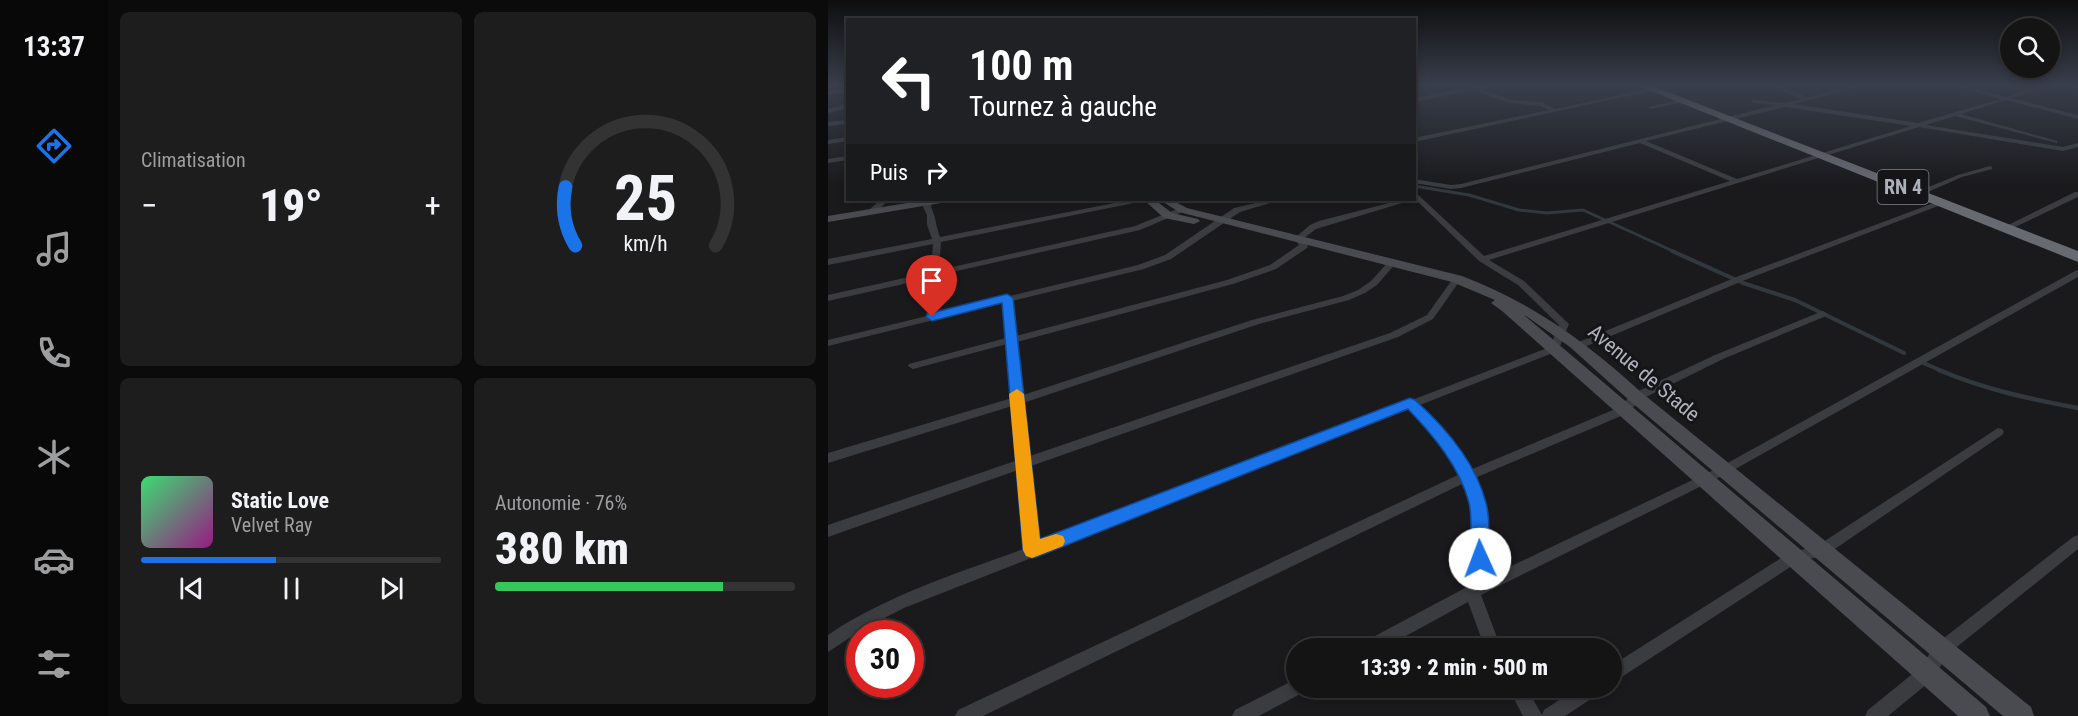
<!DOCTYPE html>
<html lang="fr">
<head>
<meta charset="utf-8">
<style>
  body { margin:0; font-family:"Roboto Condensed",sans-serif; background:#1d1d1e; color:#f1f3f6; height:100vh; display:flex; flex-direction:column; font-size:22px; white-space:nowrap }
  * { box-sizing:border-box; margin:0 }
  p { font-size:20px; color:#9d9ea0 }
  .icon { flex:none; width:33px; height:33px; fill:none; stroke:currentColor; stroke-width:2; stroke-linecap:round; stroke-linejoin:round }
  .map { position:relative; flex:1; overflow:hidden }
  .side { display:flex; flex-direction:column; gap:12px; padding:12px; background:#0b0b0c; width:720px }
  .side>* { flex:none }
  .guide { position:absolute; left:18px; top:18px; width:570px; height:183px; border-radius:0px; box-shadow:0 3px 9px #0003,0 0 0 2px #333334; background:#202124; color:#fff; overflow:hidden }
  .fabs { position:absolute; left:1172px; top:18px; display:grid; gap:12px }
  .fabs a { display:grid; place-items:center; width:60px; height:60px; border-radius:50%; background:#141415; box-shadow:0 3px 9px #0003,0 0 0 2px #333334; font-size:30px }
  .speed { position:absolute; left:18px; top:620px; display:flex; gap:12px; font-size:30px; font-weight:700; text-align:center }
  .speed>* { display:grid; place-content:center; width:78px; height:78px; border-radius:50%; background:#141415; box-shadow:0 3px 9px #0003,0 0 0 2px #333334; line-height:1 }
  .speed .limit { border:9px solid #d22; background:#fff; color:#111 }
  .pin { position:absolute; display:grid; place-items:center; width:51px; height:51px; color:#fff; margin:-62px -26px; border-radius:50% 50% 50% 0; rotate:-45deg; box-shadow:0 0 6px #0007 }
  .pin .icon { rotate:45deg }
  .me { position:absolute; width:66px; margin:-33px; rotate:358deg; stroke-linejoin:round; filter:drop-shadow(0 0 4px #0008) }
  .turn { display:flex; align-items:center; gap:21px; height:126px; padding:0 24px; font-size:27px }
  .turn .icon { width:78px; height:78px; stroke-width:2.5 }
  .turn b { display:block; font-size:42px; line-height:51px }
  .then { display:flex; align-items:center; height:57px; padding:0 24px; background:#0003; gap:12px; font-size:22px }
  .big { font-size:45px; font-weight:800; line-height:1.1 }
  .side .widget { flex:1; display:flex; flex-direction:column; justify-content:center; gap:9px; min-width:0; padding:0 21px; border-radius:9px; background:#1d1d1e }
  .side .dial { align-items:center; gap:0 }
  .dial svg { height:156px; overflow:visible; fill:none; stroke:#333334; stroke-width:7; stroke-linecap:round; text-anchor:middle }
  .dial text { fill:#f1f3f6; stroke:none }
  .song { display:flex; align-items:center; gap:18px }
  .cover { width:72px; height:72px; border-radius:9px; background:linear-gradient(135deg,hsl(140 70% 55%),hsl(310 70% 35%)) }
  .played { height:6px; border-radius:3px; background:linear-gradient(90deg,#1a73e8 45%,#333334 45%) }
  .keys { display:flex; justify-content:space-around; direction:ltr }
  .heat { display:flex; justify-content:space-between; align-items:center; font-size:33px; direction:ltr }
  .charge { height:9px; border-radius:4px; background:linear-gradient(90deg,#34c759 76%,#333334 0) }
  .side .tiles { flex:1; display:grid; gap:12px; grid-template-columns:repeat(2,1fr) }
  .trip { position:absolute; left:458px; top:638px; width:336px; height:60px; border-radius:30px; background:#141415; box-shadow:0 3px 9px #0003,0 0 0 2px #333334; font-weight:800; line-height:60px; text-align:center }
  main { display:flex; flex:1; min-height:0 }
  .tab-bar { display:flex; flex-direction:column; width:108px; justify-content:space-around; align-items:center; background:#080808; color:#9d9ea0 }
  .tab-bar .icon { width:42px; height:42px }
  .tab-bar .current { color:#1a73e8 }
  .tab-bar b { font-size:27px; color:#f1f3f6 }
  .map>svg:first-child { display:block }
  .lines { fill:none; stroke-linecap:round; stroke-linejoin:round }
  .stream-far2 { stroke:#31383e; stroke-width:3 }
  .stream-far1 { stroke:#31383e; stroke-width:4 }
  .stream { stroke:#31383e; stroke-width:4.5 }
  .street { fill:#3b3c40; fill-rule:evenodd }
  .secondary { fill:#4a4b50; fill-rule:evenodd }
  .highway { fill:#686a71; fill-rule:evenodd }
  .route { fill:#1a73e8; stroke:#114b97; stroke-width:1.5 }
  .slow { fill:#f59e0b }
  .labels { text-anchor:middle; stroke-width:6; stroke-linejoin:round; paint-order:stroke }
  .shield { fill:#151517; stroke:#808289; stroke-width:1.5 }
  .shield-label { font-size:20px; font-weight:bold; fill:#aeb1ba }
  .street-label { font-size:21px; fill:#aeb1ba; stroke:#151517 }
</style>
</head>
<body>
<main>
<nav class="tab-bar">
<b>13:37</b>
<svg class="icon current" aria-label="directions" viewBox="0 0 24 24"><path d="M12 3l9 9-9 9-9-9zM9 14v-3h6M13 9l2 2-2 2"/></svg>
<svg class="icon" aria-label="music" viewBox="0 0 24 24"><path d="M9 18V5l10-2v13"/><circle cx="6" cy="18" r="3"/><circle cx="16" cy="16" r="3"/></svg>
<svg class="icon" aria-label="phone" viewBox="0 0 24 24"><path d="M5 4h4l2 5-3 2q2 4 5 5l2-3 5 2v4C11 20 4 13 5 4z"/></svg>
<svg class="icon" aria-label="climate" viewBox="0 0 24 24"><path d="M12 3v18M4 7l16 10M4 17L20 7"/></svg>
<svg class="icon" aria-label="car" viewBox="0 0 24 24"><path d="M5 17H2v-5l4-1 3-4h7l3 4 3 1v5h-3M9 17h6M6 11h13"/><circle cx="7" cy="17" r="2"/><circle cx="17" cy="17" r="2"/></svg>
<svg class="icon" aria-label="filters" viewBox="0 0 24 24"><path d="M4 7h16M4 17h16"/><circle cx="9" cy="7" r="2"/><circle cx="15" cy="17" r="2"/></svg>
</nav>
<section class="side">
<div class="tiles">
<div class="widget"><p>Climatisation</p>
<div class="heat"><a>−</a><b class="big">19°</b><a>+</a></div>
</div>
<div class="widget dial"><svg viewBox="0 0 100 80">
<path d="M14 69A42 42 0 1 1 86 69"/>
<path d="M14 69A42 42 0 0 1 9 39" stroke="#1a73e8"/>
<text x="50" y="56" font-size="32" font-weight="700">25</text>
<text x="50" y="72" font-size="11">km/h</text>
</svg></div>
<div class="widget">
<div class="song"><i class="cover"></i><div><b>Static Love</b><p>Velvet Ray</p></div></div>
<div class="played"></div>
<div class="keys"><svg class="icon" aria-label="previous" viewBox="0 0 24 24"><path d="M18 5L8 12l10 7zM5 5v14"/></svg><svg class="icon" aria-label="pause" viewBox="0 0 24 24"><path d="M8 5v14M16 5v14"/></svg><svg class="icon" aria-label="next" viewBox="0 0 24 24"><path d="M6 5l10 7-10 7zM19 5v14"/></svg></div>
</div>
<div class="widget"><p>Autonomie · 76%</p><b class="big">380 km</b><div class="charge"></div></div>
</div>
</section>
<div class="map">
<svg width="1250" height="716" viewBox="0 0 1250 716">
  <rect width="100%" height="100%" fill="#1a1a1c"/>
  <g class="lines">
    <polyline class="stream-far2" points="586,186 641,195 691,210 719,213 755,210 847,252"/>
    <g class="stream-far1">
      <polyline points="844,251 915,283 967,300 1076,353"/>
      <polyline points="1093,362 1114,371"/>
    </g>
    <path class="stream" d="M 1111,370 C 1155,389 1202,399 1250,408"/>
    <g class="street">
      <polygon points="654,85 665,85 652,89 684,100 714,102 727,109 825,88 828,90 586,142 586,138 721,110 713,106 681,103 646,90 586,102 586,98"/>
      <path d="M 939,85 L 946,85 L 980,97 L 1029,85 L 1038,85 L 966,104 L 1090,123 L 1172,99 L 1124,85 L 1133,85 L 1178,97 L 1216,85 L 1224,85 L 1184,98 L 1250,115 L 1250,119 L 1178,100 L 1133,114 L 1229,141 L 1229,143 L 1127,116 L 1098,125 L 1235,147 L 1250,143 L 1250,147 L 1235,151 L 1091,127 L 661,260 L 696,281 L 741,324 L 730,351 L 592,405 L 610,423 L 642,470 L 792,407 L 804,394 L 887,355 L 992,312 L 995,311 L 1000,314 L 998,316 L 895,359 L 812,400 L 800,413 L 647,478 L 657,504 L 659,559 L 654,580 L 894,466 L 1247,271 L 1250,270 L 1250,277 L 902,472 L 653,595 L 673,648 L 657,648 L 640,602 L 556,648 L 532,648 L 534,643 L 637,588 L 645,559 L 643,504 L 636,483 L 155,716 L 127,716 L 130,710 L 632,474 L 602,429 L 582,409 L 76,608 L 35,629 L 0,652 L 0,635 C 60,594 131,573 198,548 L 190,470 L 0,537 L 0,525 L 190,460 L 184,406 L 0,463 L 0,453 L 184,398 L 179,344 L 85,369 L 80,366 L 81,364 L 178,338 L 175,303 L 0,346 L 0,340 L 99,316 L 102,278 L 0,301 L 0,295 L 103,272 L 105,244 L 0,265 L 0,259 L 104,239 L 99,225 L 99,215 L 95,207 L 99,200 L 106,200 L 103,207 C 108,217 108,227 112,237 L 302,200 L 315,200 L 311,202 L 113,242 L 111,270 L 307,226 L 352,208 L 359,210 L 312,230 L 111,275 L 109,314 L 174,298 L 179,295 L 182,296 L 310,265 L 337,255 L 406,208 L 441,200 L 452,200 L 412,212 L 343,259 L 316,269 L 184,301 L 188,336 L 399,280 L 442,265 L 471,245 L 467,239 L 468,237 L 482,225 L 491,221 L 573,200 L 584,200 L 488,229 L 475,239 L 480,246 L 479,248 L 448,269 L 405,284 L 189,342 L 195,395 L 424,320 L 515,296 L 530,290 L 543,281 L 561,261 L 567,261 L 568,263 L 549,285 L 537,293 L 521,300 L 431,324 L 195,403 L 202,456 L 562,333 L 599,315 L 626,277 L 629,276 L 633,279 L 605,319 L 570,337 L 203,466 L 211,542 L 577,403 L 578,400 L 584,400 L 722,347 L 731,325 L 690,285 L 651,261 L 586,198 L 586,191 L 656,256 L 902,181 L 812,143 L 633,188 L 623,189 L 586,183 L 586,179 L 623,185 L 633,184 L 948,105 L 926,103 L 924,102 L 924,100 L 957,103 L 974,99 ZM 957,107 L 1083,126 L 909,179 L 818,141 Z"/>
      <polygon points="1240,85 1250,85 1250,89 1240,86"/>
      <polygon points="20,88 20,92 0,95 0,91"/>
      <polygon points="854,99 856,100 856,102 823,109 820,107"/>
      <polygon points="20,104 20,108 0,113 0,109"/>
      <polygon points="20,120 20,124 0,126 0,122"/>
      <polygon points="20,137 20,141 0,144 0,140"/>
      <polygon points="20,156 20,160 0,163 0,159"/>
      <polygon points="1162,166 1164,167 1164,169 1134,177 1093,195 1086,193 1130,175"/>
      <polygon points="1247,192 1250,192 1250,197 1179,231 1173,231 1172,229"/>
      <polygon points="52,200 60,200 48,213 42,213 42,209"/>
      <polygon points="1111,201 1118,203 917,280 754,348 750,349 745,346 746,344 911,276"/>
      <polygon points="1170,428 1174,429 1176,432 1174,435 998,555 970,562 783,684 783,666 961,553 989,546"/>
      <polygon points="1250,535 1250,549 1119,655 1105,679 1060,716 1037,716 1040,710 1093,667 1107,645 1245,537"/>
      <polygon points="468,679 468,687 476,687 474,693 431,716 404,716 407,710"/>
      <polygon points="680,687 698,687 714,715 716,710 751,687 774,687 772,693 737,716 695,716"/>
    </g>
    <g class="secondary">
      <polygon points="97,200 118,200 113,203 0,222 0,216"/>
      <polygon points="316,200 327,200 344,213 370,219 372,221 366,224 336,218"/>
      <path d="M 332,200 L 344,200 L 359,208 L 634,276 C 703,302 760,343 814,393 L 1203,707 L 1206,716 L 1175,716 L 802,401 L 742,347 L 698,316 L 696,315 L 1158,707 L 1162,716 L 1130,716 L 674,311 L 663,303 L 667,300 L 624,282 L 351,212 Z"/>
    </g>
    <polygon class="highway" points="808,85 822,85 1250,251 1250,262"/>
  </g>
  <linearGradient id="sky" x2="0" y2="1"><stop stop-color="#0e0e0f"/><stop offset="0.46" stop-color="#383e4b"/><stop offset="1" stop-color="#383e4b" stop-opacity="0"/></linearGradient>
  <rect width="1250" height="185" fill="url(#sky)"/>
  <path class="route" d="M 179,294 L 185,298 L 212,539 L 582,398 L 587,400 C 617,427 648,463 658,503 C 663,520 660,542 661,559 L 658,565 L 652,567 L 645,565 L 642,559 C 642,542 645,520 641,503 C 632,467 605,435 580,409 L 211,556 L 204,558 L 198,556 L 195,550 L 174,303 L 104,321 L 98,317 L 99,314 Z"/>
  <polygon class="slow" points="189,389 196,394 212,539 228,534 235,536 237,541 235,546 204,558 198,556 195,550 181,394"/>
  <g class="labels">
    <rect class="shield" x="1049.5" y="170" width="51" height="34" rx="4.5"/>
    <g class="shield-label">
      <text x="1075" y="194">RN 4</text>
    </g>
    <g class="street-label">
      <text transform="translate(816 373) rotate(40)" y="7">Avenue de Stade</text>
    </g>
  </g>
</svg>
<div class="fabs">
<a><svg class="icon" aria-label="search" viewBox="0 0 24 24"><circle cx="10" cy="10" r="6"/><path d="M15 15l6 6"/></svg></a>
</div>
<div class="speed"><div class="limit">30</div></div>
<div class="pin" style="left:104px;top:317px;background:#d93025"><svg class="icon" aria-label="arrive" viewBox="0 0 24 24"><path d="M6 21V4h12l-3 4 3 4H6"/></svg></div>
<svg class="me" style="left:652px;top:559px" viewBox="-20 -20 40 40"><circle r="19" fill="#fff"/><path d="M0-13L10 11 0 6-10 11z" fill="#1a73e8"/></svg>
<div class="trip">13:39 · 2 min · 500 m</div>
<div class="guide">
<div class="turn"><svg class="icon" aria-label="left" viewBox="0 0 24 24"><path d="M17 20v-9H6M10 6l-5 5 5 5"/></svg><div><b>100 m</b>Tournez à gauche</div></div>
<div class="then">Puis<svg class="icon" aria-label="right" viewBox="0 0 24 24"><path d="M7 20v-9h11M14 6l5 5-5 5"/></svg></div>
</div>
</div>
</main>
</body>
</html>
